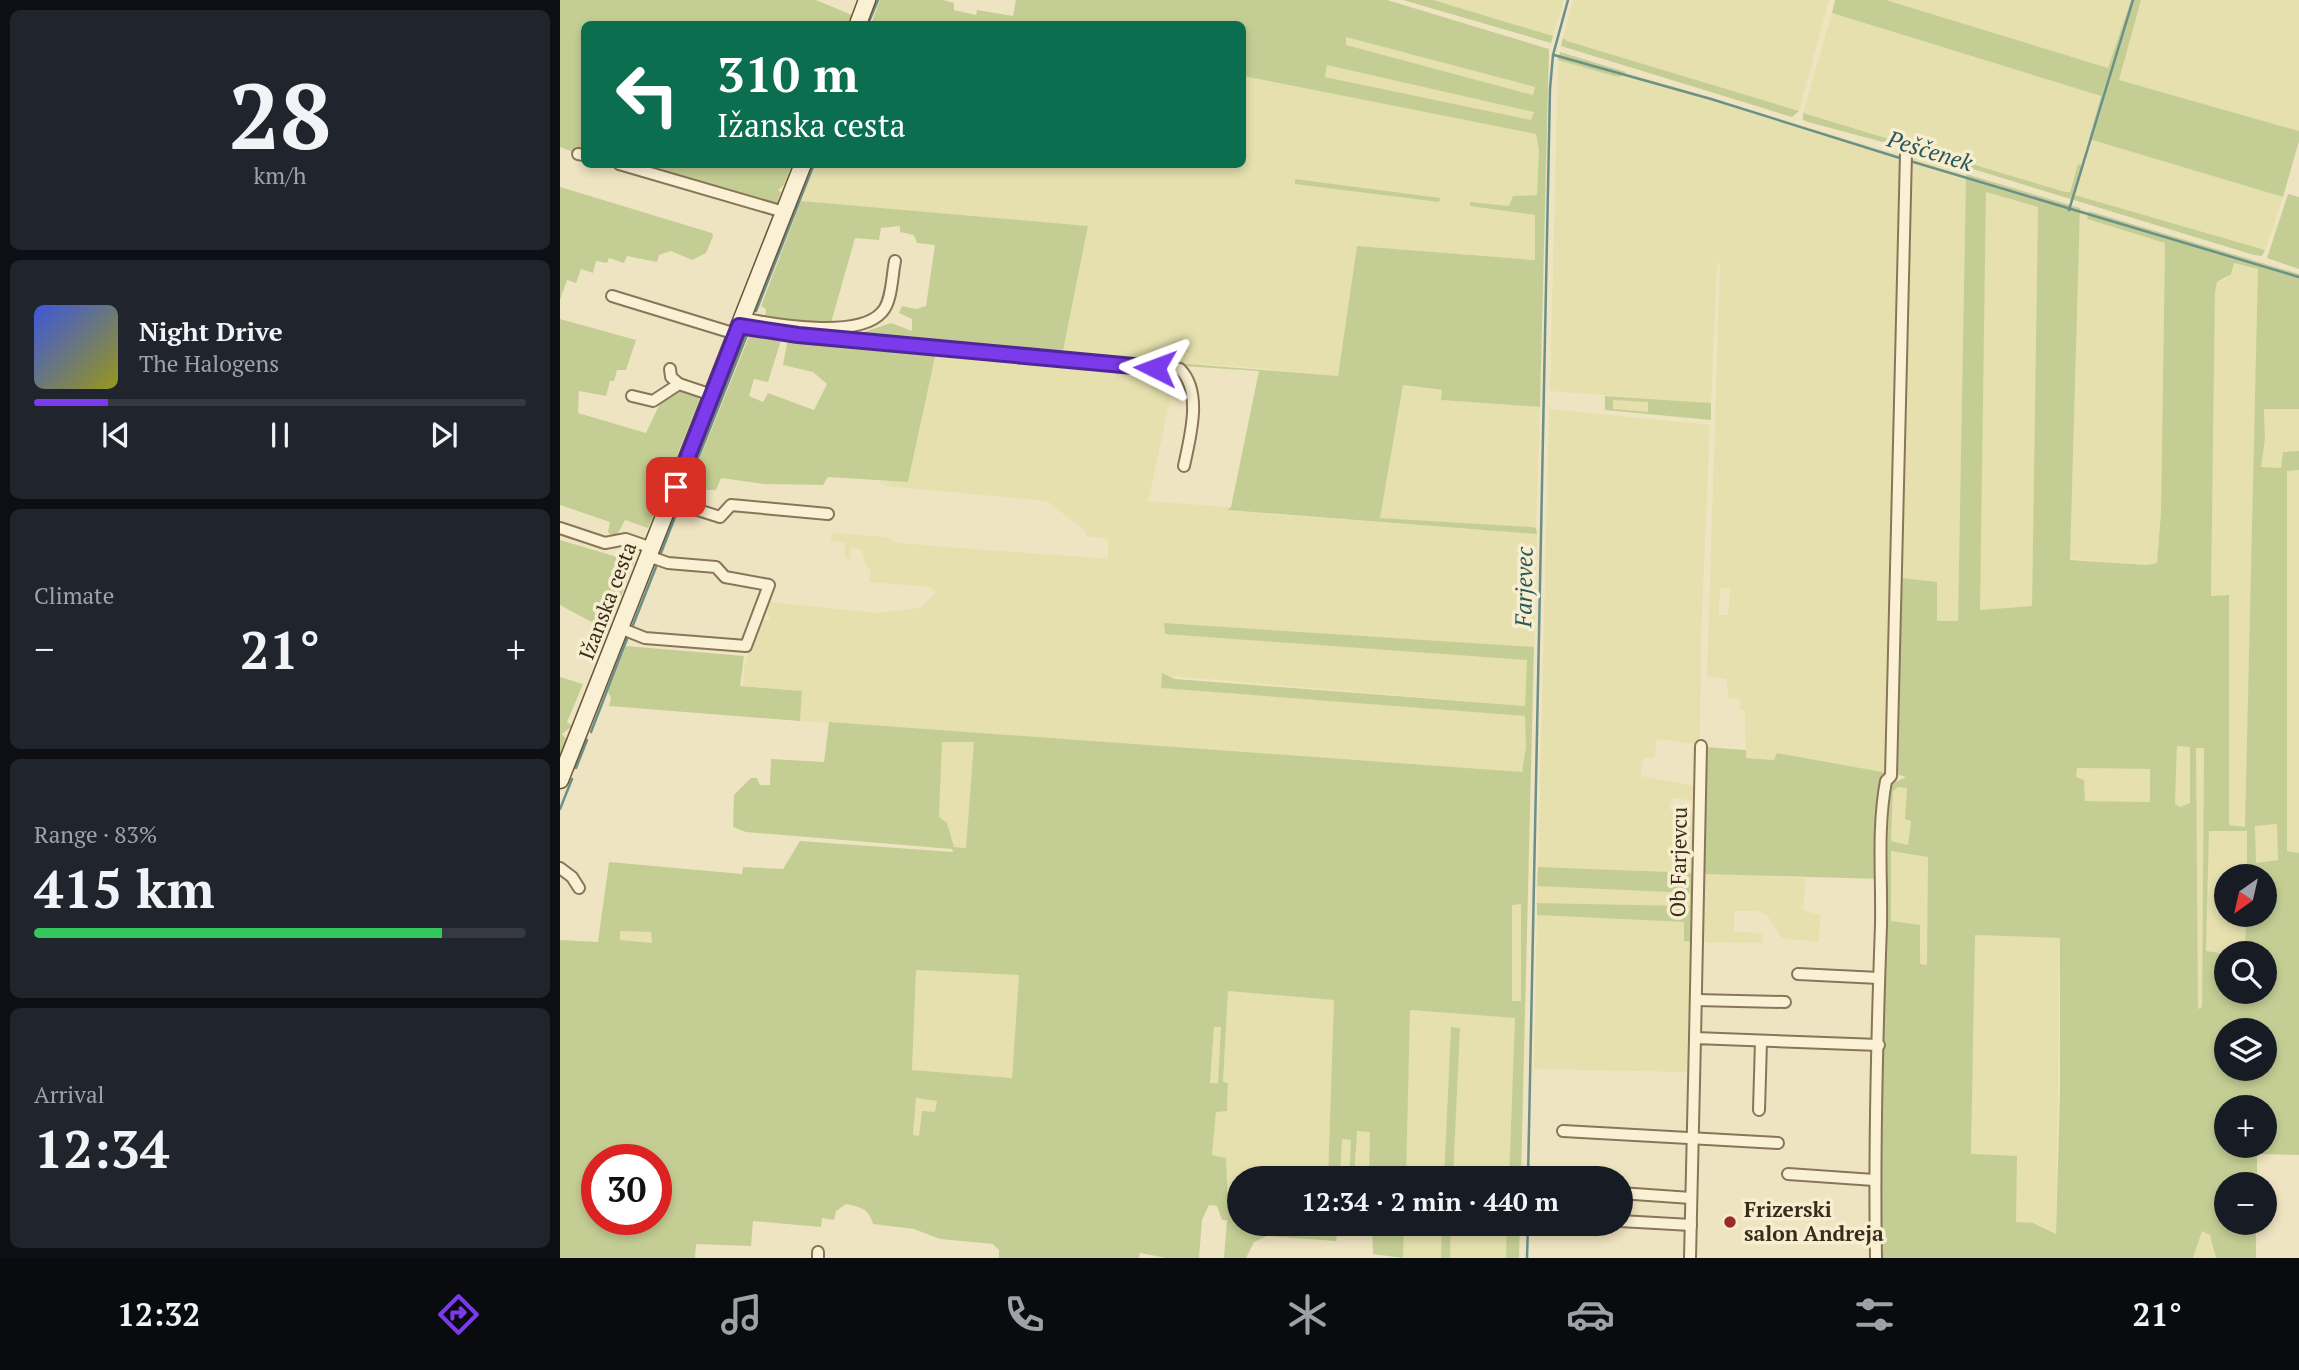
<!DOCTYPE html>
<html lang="en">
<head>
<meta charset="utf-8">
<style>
  body { margin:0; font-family:"PT Serif",serif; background:#20242c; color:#f1f3f6; height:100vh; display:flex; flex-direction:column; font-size:26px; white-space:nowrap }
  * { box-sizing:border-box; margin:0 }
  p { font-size:23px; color:#9ea1a6 }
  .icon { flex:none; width:38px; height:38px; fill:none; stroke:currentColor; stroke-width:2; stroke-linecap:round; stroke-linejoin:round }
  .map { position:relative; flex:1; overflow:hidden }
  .side { display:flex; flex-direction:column; gap:10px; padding:10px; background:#0d0f14; width:560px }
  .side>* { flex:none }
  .guide { position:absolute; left:21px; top:21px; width:665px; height:147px; border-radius:10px; box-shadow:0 4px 10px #0003; background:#0b6e4f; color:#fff; overflow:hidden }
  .needle { width:46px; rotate:214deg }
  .controls { position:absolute; left:1654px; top:864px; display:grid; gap:14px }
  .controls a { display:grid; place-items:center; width:63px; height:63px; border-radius:50%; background:#171b24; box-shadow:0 4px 10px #0003; font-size:35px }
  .speed { position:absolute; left:21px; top:1144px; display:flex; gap:14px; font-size:35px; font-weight:700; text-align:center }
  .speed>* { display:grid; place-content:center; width:91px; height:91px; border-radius:50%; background:#171b24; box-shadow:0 4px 10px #0003; line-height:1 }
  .speed .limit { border:10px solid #d22; background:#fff; color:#111 }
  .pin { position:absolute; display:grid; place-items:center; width:60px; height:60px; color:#fff; margin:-30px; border-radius:14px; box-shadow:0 4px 10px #0006 }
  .me { position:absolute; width:77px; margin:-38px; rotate:273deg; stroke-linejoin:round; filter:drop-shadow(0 0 5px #0008) }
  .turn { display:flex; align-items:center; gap:24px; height:147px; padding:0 21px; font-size:32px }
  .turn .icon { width:91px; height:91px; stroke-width:2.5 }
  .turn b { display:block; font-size:49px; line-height:60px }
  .big { font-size:52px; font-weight:700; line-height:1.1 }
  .side .card { flex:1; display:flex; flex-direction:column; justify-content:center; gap:10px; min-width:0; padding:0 24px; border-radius:10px; background:#20242c }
  .side .dial { align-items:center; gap:0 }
  .dial b { font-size:91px; line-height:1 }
  .song { display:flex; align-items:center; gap:21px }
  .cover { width:84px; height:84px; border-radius:10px; background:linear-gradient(135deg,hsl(230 70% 55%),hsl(60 70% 35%)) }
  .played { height:7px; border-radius:4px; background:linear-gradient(90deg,#7c3aed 15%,#363941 15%) }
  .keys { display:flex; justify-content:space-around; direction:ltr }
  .heat { display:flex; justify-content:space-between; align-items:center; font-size:38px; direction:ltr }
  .charge { height:10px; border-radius:5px; background:linear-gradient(90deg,#34c759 83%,#363941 0) }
  .trip { position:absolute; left:667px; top:1166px; width:406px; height:70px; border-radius:35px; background:#171b24; box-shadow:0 4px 10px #0003; font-weight:700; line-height:70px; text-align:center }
  .dock { display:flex; height:112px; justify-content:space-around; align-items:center; background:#090b0e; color:#9ea1a6 }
  .dock .icon { width:49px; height:49px }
  .dock .current { color:#7c3aed }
  .dock b { font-size:32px; color:#f1f3f6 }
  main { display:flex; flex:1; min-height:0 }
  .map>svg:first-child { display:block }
  .farmland { fill:#e5e0ae; fill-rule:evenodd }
  .green { fill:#c4ce94; fill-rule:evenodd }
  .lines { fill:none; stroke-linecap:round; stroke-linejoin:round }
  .stream { stroke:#6a9089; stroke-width:2.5 }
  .street-casing { stroke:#897558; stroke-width:14 }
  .secondary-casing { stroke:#6b563b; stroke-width:19 }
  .street { stroke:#faf1d4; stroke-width:10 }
  .secondary { stroke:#faf1d4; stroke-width:16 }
  .route-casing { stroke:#51269a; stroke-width:18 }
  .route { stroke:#7c3aed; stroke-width:12 }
  .poi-dot { fill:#9a2c26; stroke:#f7eed0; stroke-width:2.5 }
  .labels { text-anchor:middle; stroke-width:7; stroke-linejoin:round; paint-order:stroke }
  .street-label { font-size:21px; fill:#382c1d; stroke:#f7eed0 }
  .poi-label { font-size:21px; font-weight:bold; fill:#382c1d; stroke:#f7eed0; text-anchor:start }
  .water-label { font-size:23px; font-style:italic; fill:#2b5959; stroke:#f7eed0 }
</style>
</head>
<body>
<main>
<section class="side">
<div class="card dial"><b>28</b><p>km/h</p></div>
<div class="card">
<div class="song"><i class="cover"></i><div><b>Night Drive</b><p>The Halogens</p></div></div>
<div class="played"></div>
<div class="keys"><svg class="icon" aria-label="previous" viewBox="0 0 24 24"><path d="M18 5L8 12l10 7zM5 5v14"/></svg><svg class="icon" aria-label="pause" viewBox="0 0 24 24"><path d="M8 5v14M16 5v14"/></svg><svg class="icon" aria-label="next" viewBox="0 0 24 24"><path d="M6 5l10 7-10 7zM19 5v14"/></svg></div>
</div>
<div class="card"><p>Climate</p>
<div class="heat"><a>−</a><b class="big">21°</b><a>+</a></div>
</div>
<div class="card"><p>Range · 83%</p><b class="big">415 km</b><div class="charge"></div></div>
<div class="card"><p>Arrival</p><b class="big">12:34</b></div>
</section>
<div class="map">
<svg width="1739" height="1258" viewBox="0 0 1739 1258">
  <rect width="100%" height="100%" fill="#efe4c1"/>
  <g class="farmland">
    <polygon points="873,0 1004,0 993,36"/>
    <polygon points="1013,0 1269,0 1239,111 1007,41 1003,38"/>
    <polygon points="1326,0 1571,0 1548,68"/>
    <polygon points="1581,0 1739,0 1739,131 1559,80"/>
    <polygon points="1272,13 1541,96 1529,139 1723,197 1705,250 1515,195 1524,166 1518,164 1509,192 1505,192 1243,113"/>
    <polygon points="786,36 975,87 973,96 785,45"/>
    <path d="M 998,60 L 1054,76 L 1060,77 L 1066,72 L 1343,156 L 1328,773 L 1217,753 L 1214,760 L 1186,758 L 1185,711 L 1180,709 L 1180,699 L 1168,698 L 1167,679 L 1147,676 L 1160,263 L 1157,263 L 1151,403 L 990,391 ZM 1161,588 L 1170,589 L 1168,615 L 1158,615 Z"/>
    <polygon points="766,65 857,84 974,111 971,121 765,77"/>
    <path d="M 683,76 L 977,134 L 979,150 L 978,196 L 966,194 L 949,206 L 911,202 L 910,206 L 976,215 L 975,260 L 797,246 L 778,376 L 660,365 L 558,362 L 545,356 L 503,351 L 528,227 L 241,201 L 255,165 L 682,164 ZM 735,180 L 801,187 L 879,202 L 736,184 Z"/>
    <polygon points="1355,158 1406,174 1398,622 1376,621 1341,578 1349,162"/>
    <polygon points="1426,192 1478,207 1472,606 1419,610"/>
    <polygon points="1520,208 1529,211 1528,220 1605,242 1601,512 1597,563 1587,565 1510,559"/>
    <polygon points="1674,263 1699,269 1686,827 1669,825 1669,595 1651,596 1655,292 1657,282 1665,280"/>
    <polygon points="376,352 616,373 588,501 668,507 671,511 977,534 974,647 604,623 967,660 966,706 610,676 602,688 965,716 966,747 962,773 240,721 242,691 183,686 184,668 198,620 210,620 207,608 210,602 316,613 360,608 376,593 371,587 309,582 311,569 306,566 302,550 292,547 289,560 285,558 285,543 271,541 272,533 327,537 337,543 548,559 548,539 527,536 524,530 487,501 325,486 319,481 348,482"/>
    <polygon points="843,385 883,391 881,400 980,407 976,528 820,518"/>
    <polygon points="1053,399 1088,402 1088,413 1053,409"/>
    <polygon points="989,409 1150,425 1141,637 1140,745 1097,739 1094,758 1083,758 1081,776 1136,786 1136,801 1112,798 1109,809 1139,814 1137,873 978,867"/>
    <polygon points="1704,409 1739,409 1739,451 1723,452 1722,468 1701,467 1705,439"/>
    <polygon points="1727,470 1739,470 1739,853 1727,852"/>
    <polygon points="382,742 414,742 407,848 394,847 387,823 379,818"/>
    <polygon points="1617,745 1630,747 1630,803 1620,807 1615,804"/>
    <polygon points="1635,748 1644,748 1642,1007 1638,1009"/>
    <polygon points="1517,768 1590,769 1590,802 1525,801 1516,778"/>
    <polygon points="1338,787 1347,788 1345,818 1351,821 1348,845 1331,841 1333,791"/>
    <polygon points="1717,824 1719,860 1696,863 1695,825"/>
    <polygon points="1649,831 1688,831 1687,877 1666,877 1666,915 1686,915 1685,954 1646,952"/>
    <polygon points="1331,850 1368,857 1368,965 1360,964 1330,921"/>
    <polygon points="1143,874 1246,878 1243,910 1260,915 1259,942 1222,938 1207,915 1196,911 1174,911 1174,931 1202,934 1203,943 1140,942"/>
    <polygon points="977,886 1131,893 1130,906 977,903"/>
    <rect x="952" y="904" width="9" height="97"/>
    <polygon points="977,915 1125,922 1135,942 1133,1013 1130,1016 1127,1072 974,1069"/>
    <polygon points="59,931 91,932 92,943 59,940"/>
    <polygon points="1414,935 1500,938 1496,1234 1473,1223 1456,1223 1411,1154"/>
    <polygon points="356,970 460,975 452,1078 352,1070"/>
    <polygon points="668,991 774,1000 768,1178 679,1178 679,1211 668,1210 666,1158 652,1156 656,1111 667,1110 668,1084 663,1083"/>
    <polygon points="849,1010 955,1018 949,1178 893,1178 900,1028 891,1027 884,1178 846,1178"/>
    <polygon points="654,1027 661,1027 659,1083 650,1083"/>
    <polygon points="356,1098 377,1101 376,1112 359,1137 353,1136"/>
    <polygon points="796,1131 810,1131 809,1178 795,1178"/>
    <polygon points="781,1139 791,1140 789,1178 780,1178"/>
    <polygon points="695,1223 767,1223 766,1232 695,1226"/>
    <polygon points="844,1223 882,1223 881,1258 843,1258"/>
    <polygon points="891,1223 947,1223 946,1258 890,1258"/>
    <polygon points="1642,1231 1650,1235 1656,1258 1633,1258"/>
  </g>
  <g class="green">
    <polygon points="0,0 256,0 292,15 288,24 24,24 24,150 16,147 13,152 0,147"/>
    <path d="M 320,0 L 383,0 L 394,3 L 394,10 L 416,15 L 417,10 L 453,16 L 456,0 L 827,0 L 989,49 L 980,407 L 881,400 L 882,390 L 843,385 L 820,518 L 971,527 L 976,528 L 977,534 L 667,510 L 671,507 L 699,371 L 576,363 L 578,360 L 778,376 L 797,246 L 975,260 L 975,215 L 910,206 L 910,202 L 949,206 L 953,196 L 977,195 L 979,150 L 976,134 L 683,76 L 682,24 L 311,24 ZM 786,37 L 975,87 L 973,95 L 786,45 ZM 767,65 L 974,112 L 971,120 L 765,77 Z"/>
    <polygon points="843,0 873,0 993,36 991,43"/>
    <polygon points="1275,0 1326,0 1548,68 1571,0 1581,0 1559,80 1739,131 1739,141 1723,197 1529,139 1541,96 1272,13"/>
    <polygon points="1003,38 1007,41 1239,111 1232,117 1001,46"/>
    <polygon points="1000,52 1066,72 1060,77 1054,76 998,60"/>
    <polygon points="1243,113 1505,192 1510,192 1518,164 1524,166 1515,195 1705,250 1702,256 1694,255 1334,145 1248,122 1243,120"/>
    <polygon points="74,165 232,165 224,185 218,190 221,192 217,204"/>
    <path d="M 1406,174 L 1520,208 L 1510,560 L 1587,565 L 1597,563 L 1601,512 L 1605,243 L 1527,219 L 1529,211 L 1739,274 L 1739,409 L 1704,409 L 1705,439 L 1701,467 L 1721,468 L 1723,452 L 1739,451 L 1739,470 L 1727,471 L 1727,851 L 1739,853 L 1739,1155 L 1697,1154 L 1697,1185 L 1666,1185 L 1666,1223 L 1696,1223 L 1696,1258 L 1656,1258 L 1650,1235 L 1642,1231 L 1633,1258 L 1319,1258 L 1329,792 L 1333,783 L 1346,777 L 1336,774 L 1341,578 L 1377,582 L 1377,621 L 1398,621 ZM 1426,192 L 1478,207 L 1472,606 L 1420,610 ZM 1674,263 L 1698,269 L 1685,827 L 1669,825 L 1669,595 L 1651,596 L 1655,292 L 1657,282 L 1671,274 ZM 1617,746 L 1630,747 L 1630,803 L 1620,807 L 1615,804 ZM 1636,748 L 1644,748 L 1642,1007 L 1638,1009 ZM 1517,768 L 1590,769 L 1590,802 L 1525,801 L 1524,780 L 1516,777 ZM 1338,787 L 1347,788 L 1345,819 L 1351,821 L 1348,845 L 1331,841 L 1333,791 ZM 1717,824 L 1718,860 L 1696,863 L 1695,826 ZM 1649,831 L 1687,831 L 1687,877 L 1704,877 L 1704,915 L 1686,915 L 1685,954 L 1704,954 L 1704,992 L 1666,992 L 1666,954 L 1646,951 ZM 1331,851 L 1368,857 L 1367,965 L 1360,964 L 1360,925 L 1331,921 ZM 1415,935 L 1500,938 L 1500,1091 L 1496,1234 L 1473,1223 L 1456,1222 L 1457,1156 L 1411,1154 ZM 1666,1031 L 1704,1031 L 1704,1069 L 1666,1069 ZM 1666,1108 L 1704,1108 L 1704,1146 L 1666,1146 Z"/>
    <polygon points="735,179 880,198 879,202 735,184"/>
    <polygon points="0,187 152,233 153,236 146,253 132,260 111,251 99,255 97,262 67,256 64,263 49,258 47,263 36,261 33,273 21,269 16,283 7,280 0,300"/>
    <polygon points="1728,194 1739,197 1739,269 1707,258"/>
    <polygon points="241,201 528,226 503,351 545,356 558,362 482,357 263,330 301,333 331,323 352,331 352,319 339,313 342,306 356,309 366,306 375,245 357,243 354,235 340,232 340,226 321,228 319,240 295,238 271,323 205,317 206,309 201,306"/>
    <polygon points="0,319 76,340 66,370 57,370 54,381 50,381 46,396 19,391 18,413 86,433 104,395 114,388 135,393 140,398 88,528 65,520 55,539 48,532 50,522 0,505"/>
    <polygon points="190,334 220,337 221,340 208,382 194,379 189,396 203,402 208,393 254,410 267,384 253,372 223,365 228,338 376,352 348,482 268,477 263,485 204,484 161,478 156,490 131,490 128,488"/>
    <path d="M 1045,396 L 1151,403 L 1151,420 L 1045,410 ZM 1053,400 L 1088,402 L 1088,412 L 1053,409 Z"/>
    <polygon points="0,540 74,562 48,631 0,605"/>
    <path d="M 604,623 L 974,647 L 961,1178 L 949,1178 L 955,1018 L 850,1010 L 846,1178 L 809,1178 L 810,1132 L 797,1131 L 794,1178 L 789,1178 L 791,1140 L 782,1139 L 780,1178 L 768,1178 L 774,1000 L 668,991 L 663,1082 L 668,1083 L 667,1111 L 656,1112 L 652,1155 L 666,1158 L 668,1209 L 679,1211 L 679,1223 L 695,1223 L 696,1226 L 766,1232 L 767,1223 L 779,1223 L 776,1241 L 707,1236 L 694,1242 L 686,1258 L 664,1258 L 667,1220 L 662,1220 L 657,1206 L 649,1205 L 642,1220 L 639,1258 L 606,1258 L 580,1253 L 579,1258 L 439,1258 L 439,1250 L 433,1244 L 380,1239 L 354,1229 L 313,1224 C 309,1209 301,1207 286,1204 L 276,1211 L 274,1220 L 262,1218 L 261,1227 L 193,1221 L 191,1246 L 136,1244 L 135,1258 L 0,1258 L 0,940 L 38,942 L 49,862 L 182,874 L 183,867 L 223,869 L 240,841 L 393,852 L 392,849 L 186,832 L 173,827 L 174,795 L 191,778 L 197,778 L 200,785 L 210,785 L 211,759 L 264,762 L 269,722 L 962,772 L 966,747 L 965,716 L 601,688 L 602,673 L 615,679 L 965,706 L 967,660 L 605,634 ZM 382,742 L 414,742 L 406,848 L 394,847 L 387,823 L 379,817 ZM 961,904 L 961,1001 L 952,1001 L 952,905 ZM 60,931 L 91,932 L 92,943 L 60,940 ZM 356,970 L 459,975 L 452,1078 L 352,1070 ZM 654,1027 L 661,1027 L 658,1083 L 650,1083 ZM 356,1098 L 377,1101 L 375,1112 L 362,1111 L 359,1136 L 353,1135 ZM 37,1160 L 96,1160 L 96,1220 L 37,1220 Z"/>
    <polygon points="66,646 184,656 180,686 242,691 240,721 49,706 51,698 48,692"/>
    <polygon points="0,677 23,684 7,722 12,726 2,734 6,739 0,756"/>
    <polygon points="1144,747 1186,750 1186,758 1214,760 1217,753 1328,773 1320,879 1143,874"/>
    <polygon points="978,867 1137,873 1135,942 1124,941 1124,922 977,915 977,903 1130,906 1130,893 977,886"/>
    <polygon points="891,1027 900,1028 893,1178 884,1178"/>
    <polygon points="781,1223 844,1223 843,1258 813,1254 812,1225"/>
    <polygon points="882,1223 891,1223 890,1258 881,1258"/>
    <polygon points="947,1223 960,1223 959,1258 946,1258"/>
  </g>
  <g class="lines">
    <g class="stream">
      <polyline points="308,24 318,0"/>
      <polyline points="994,55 1151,99 1343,159"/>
      <polyline points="1350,161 1739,277"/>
      <polyline points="1509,210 1573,0"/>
      <polyline points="196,311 254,164"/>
      <polyline points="127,486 187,335"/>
      <polyline points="101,553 122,499"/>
      <polyline points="73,625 96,567"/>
      <polyline points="31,732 67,639"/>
      <polyline points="16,768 27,740"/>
      <polyline points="0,809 12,779"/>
      <polyline points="968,1178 990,89 993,55 1008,0"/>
      <polyline points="967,1258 968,1223"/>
    </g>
    <defs>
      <g id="street">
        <polyline points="18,154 24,155"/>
        <polyline points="59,164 224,212"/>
        <polyline points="52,296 176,334"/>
        <path d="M 182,318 C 215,325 299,339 322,312 C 332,302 332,275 335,261"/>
        <path d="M 179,326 L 387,350 L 620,369 C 643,392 630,437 624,466"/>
        <polyline points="110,369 111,377 119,384"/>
        <polyline points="72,396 93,401 119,384 152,395"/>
        <polyline points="115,487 134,496 138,510 160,517 171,505 268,514"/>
        <polyline points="0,528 45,543 66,539 92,548"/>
        <polyline points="60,628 85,638 186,646 209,585 165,577 156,567 108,563 88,556"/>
        <polyline points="0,868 12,877 19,888"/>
        <polyline points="1238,974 1319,978"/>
        <polyline points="1136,1000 1225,1002"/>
        <polyline points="1135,1038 1141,746"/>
        <polyline points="1199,1110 1201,1041"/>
        <polyline points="1003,1131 1218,1143"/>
        <polyline points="1228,1174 1314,1180"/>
        <polyline points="1060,1193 1131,1198"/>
        <polyline points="1060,1221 1131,1225"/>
        <polyline points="258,1258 258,1252"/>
        <polyline points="1130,1258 1135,1038 1319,1045"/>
        <path d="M 1316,1258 C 1314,1147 1317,1036 1321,925 C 1322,877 1317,829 1326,781 L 1331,776 L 1346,153"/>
      </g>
      <g id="secondary">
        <polyline points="298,24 307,0"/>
        <polyline points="0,780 243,164"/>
      </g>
    </defs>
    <use href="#street" class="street-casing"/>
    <use href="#secondary" class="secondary-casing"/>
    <use href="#street" class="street"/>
    <use href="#secondary" class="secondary"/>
  </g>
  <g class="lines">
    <defs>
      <polyline id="route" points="116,487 179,326 238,335 595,368"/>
    </defs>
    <use href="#route" class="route-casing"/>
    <use href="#route" class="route"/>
  </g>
  <circle class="poi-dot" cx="1170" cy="1222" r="7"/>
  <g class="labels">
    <g class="street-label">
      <text transform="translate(48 601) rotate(-69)" y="7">Ižanska cesta</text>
      <text transform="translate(1119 862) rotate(-89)" y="7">Ob Farjevcu</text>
    </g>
    <g class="poi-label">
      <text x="1184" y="1217">Frizerski<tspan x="1184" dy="24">salon Andreja</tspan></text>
    </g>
    <g class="water-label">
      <text transform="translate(1370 151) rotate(17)" y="8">Peščenek</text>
      <text transform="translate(964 587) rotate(-89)" y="8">Farjevec</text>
    </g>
  </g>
</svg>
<div class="controls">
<a><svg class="needle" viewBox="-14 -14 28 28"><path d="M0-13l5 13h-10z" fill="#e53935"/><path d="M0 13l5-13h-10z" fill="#9ea1a6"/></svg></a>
<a><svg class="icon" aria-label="search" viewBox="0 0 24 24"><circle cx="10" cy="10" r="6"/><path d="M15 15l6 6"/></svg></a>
<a><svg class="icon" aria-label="layers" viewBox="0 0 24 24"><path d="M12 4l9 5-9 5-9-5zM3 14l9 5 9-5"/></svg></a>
<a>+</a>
<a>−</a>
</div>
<div class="speed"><div class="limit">30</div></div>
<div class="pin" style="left:116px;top:487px;background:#d93025"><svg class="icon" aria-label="arrive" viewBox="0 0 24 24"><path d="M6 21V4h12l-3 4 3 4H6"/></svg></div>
<svg class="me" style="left:595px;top:368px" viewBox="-20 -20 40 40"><path d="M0-17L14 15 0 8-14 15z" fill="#7c3aed" stroke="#fff" stroke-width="4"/></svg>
<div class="trip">12:34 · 2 min · 440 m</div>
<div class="guide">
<div class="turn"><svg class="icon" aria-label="left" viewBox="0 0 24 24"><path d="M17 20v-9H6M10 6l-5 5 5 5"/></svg><div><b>310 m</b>Ižanska cesta</div></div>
</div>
</div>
</main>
<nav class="dock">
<b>12:32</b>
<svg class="icon current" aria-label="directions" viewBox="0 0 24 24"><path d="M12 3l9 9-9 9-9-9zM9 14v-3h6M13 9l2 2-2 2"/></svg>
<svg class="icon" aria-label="music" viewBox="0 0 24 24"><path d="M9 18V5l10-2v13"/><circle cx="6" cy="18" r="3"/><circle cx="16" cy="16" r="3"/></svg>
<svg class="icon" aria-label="phone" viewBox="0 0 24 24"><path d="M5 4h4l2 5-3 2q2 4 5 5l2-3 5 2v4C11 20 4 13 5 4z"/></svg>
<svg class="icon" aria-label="climate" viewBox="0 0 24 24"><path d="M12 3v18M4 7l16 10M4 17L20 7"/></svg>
<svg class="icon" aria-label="car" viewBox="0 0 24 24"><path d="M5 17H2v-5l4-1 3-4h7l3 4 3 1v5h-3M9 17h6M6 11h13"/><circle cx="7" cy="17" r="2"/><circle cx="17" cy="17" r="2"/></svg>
<svg class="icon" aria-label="filters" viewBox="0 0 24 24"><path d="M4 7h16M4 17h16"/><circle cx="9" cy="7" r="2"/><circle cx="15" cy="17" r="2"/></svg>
<b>21°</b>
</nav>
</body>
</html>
